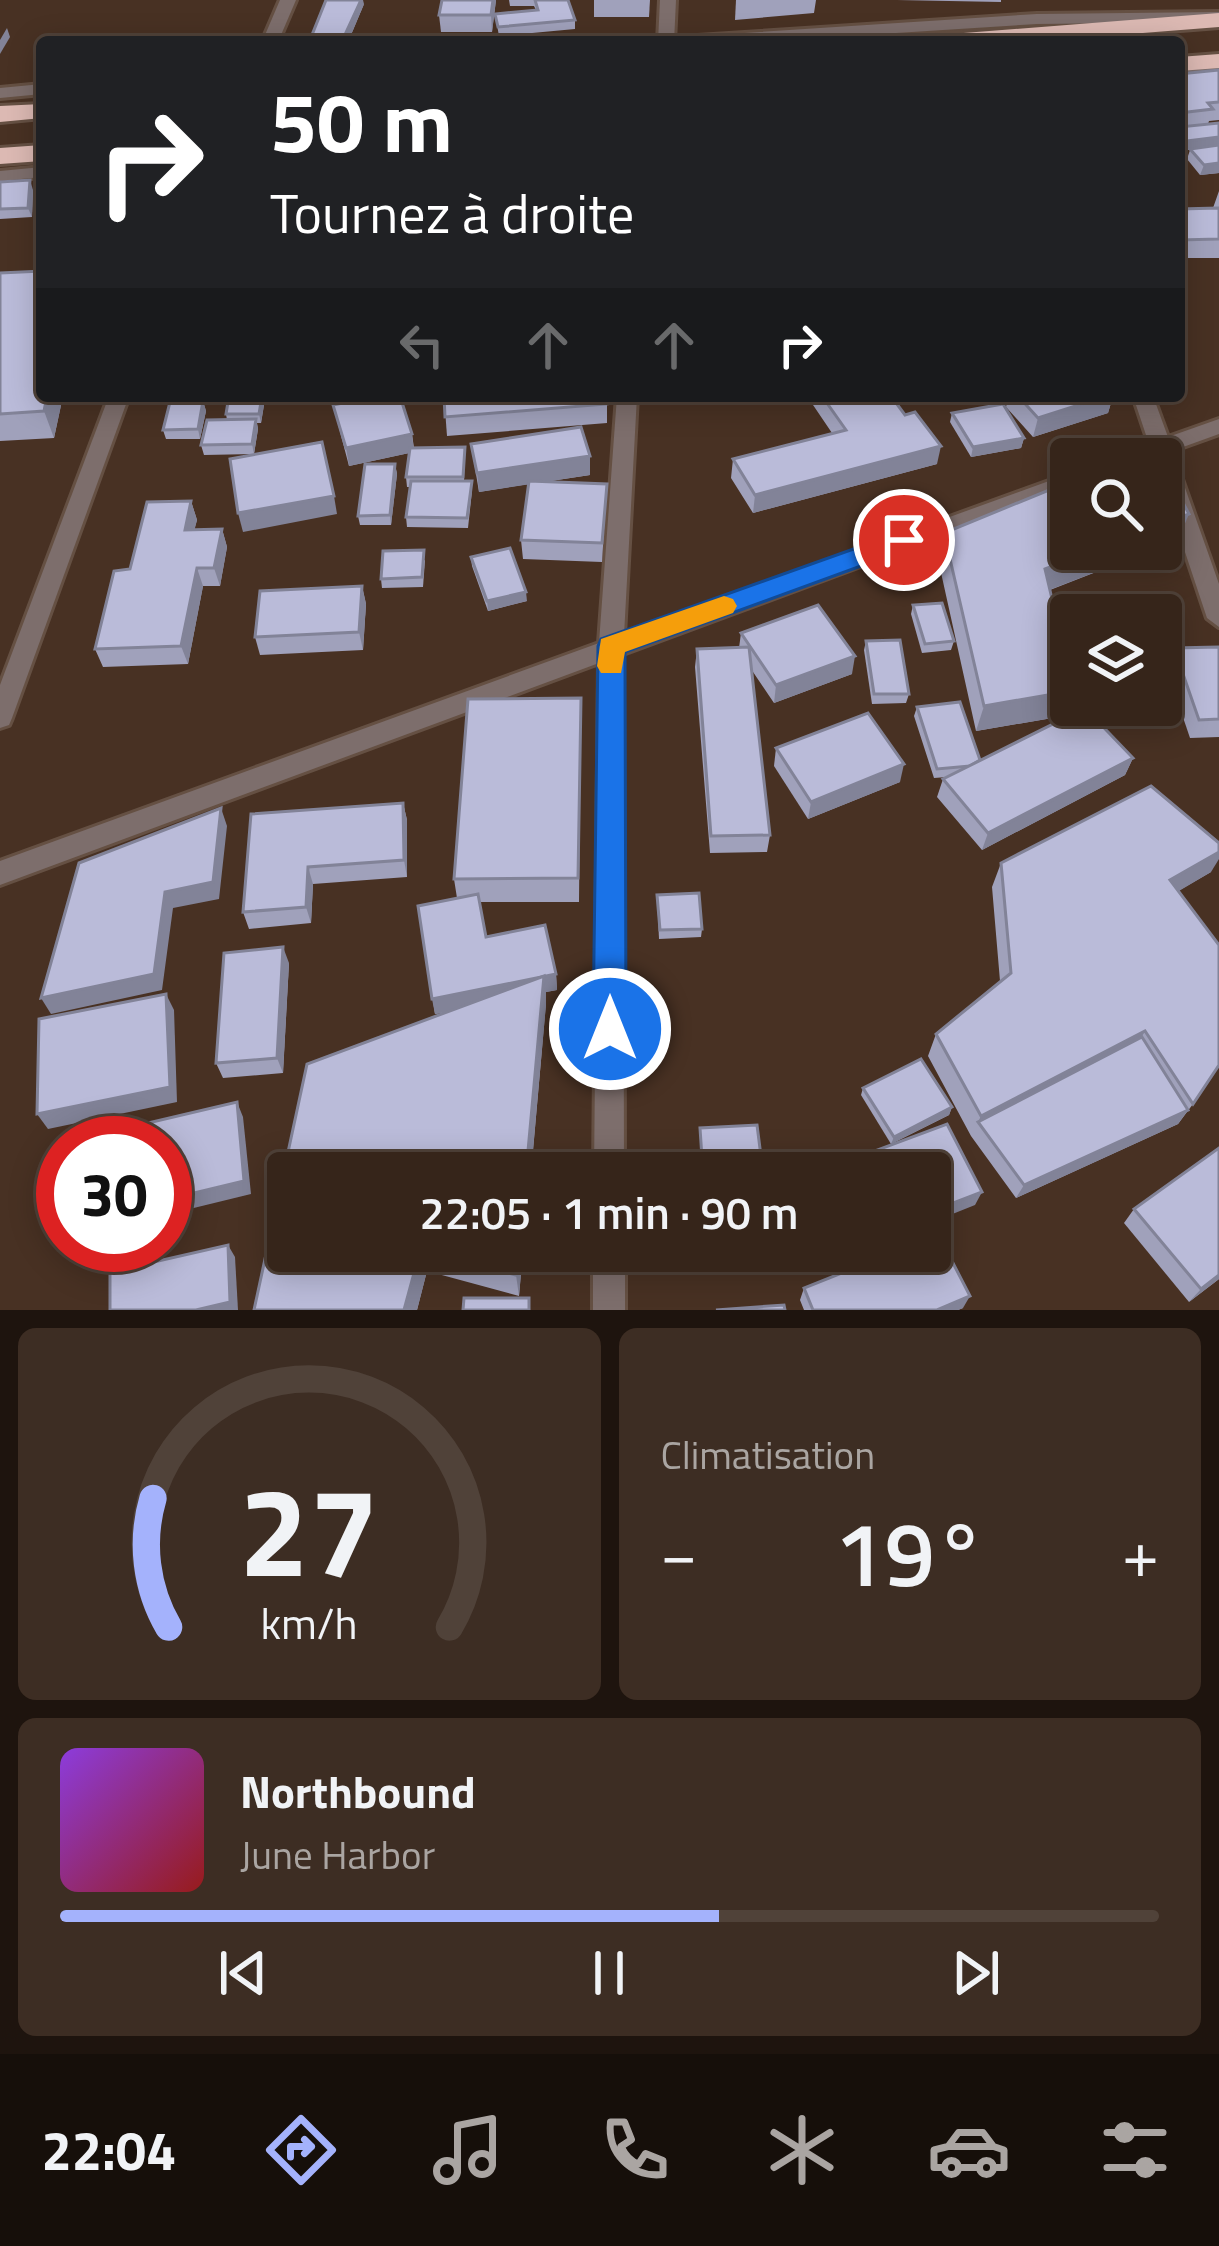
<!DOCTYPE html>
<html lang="fr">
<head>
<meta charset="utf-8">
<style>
  body { margin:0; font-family:"Titillium Web",sans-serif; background:#3d2d23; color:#f1f3f6; height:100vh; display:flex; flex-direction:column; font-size:45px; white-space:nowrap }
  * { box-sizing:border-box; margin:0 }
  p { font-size:39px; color:#aaa5a2 }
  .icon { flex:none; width:66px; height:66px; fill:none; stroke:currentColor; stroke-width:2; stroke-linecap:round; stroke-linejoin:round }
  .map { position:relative; height:1310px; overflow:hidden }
  .sheet { display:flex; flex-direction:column; gap:18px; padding:18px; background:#1e140e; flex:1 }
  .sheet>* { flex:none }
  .top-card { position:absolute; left:36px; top:36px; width:1149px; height:366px; border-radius:12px; box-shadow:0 6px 30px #0003,0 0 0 3px #504239; background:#202124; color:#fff; overflow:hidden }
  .tools { position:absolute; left:1050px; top:438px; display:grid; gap:24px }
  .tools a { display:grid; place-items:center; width:132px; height:132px; border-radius:12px; background:#36251a; box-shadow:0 6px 30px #0003,0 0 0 3px #504239; font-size:60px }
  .speed { position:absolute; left:36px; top:1116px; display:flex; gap:24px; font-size:60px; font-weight:700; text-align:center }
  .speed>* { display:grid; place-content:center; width:156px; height:156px; border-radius:50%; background:#36251a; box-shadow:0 6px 30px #0003,0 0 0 3px #504239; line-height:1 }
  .speed .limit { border:18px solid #d22; background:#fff; color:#111 }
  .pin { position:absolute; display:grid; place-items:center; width:102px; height:102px; color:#fff; margin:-51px; border:6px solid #fff; border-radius:50%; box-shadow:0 3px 12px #0007 }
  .me { position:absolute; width:132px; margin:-66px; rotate:0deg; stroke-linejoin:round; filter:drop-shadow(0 0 9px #0008) }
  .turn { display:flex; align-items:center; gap:42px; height:252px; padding:0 36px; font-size:54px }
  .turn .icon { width:156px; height:156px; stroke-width:2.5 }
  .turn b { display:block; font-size:84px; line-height:102px }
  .lanes { display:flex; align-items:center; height:114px; padding:0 36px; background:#0003; justify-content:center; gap:60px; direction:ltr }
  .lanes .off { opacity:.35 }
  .big { font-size:90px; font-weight:600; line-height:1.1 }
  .sheet .card { flex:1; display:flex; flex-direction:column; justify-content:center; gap:18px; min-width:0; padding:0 42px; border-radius:18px; background:#3d2d23 }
  .sheet .dial { align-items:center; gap:0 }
  .dial svg { height:312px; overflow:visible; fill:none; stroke:#504239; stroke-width:7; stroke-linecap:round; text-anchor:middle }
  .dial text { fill:#f1f3f6; stroke:none }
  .song { display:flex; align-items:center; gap:36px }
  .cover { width:144px; height:144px; border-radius:18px; background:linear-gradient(135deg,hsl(270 70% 55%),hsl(0 70% 35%)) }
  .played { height:12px; border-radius:6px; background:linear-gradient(90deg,#a4b2fc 60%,#504239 60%) }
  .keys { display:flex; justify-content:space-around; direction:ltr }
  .heat { display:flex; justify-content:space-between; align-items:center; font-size:66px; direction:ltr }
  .sheet .tiles { flex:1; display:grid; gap:18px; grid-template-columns:1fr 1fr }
  .card:last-child { grid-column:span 2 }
  .trip { position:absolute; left:267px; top:1152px; width:684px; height:120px; border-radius:12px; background:#36251a; box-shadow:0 6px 30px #0003,0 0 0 3px #504239; font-weight:600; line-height:120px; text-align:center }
  .dock { display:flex; height:192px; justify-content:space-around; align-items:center; background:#160f0a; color:#aaa5a2 }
  .dock .icon { width:84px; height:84px }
  .dock .current { color:#a4b2fc }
  .dock b { font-size:54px; color:#f1f3f6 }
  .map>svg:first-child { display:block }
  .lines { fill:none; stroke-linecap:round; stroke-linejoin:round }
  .street-casing { stroke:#655043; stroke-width:6 }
  .highway-casing { stroke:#655043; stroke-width:6 }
  .street { fill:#7d6e6c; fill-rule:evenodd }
  .highway { fill:#dcb9b3; fill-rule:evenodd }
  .wall { fill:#a0a1bb }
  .shaded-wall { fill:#828398 }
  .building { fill:#babbd9; stroke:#828398; stroke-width:3 }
  .route { fill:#1a73e8; stroke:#114b97; stroke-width:3 }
  .slow { fill:#f59e0b }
</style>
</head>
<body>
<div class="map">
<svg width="1219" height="1310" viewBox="0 0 1219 1310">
  <rect width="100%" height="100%" fill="#483123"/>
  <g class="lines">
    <defs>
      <g id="street">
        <polygon points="280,0 296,0 278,42 262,42"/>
        <polygon points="660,0 676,0 674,42 658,42"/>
        <polygon points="1219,12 1219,22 1037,24 755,42 674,42 682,37 1037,14"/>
        <polygon points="1219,62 1219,72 1179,78 1179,68"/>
        <polygon points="42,84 42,94 0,98 0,88"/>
        <polygon points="42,167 42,177 0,181 0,171"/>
        <polygon points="109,396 129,396 12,718 9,725 0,728 0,685"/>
        <polygon points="617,396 637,396 624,635 1071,473 1071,488 623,654 624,1173 594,1173 599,663 0,885 0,861 599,643"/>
        <polygon points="1133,396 1153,396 1168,437 1219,419 1219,434 1172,451 1219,584 1219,627 1207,618 1161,480 1161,459 1117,459 1120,454 1149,444"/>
        <rect x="593" y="1251" width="32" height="59"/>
      </g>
      <g id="highway">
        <polygon points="1219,13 1219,27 1028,42 926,42 938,35"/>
        <polygon points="1219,54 1219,68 1179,71 1179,57"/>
        <polygon points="42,104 42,118 0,122 0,106"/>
        <polygon points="42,145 42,161 0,164 0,148"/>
      </g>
    </defs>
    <use href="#street" class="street-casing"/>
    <use href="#highway" class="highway-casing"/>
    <use href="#street" class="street"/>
    <use href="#highway" class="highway"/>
  </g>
  <g class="wall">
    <polygon points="442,0 496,0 492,32 441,32 439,15"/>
    <polygon points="509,0 568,0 575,20 575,29 499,36 495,14 536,10 534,6 510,6"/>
    <polygon points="594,0 650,0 649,17 594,17"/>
    <polygon points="736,0 816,0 814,13 735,20"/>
    <polygon points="897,0 1001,0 1001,2"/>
    <polygon points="364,4 348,42 313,42 312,35"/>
    <polygon points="1219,70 1219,120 1209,121 1208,124 1219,123 1219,173 1200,175 1187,159 1190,150 1184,150 1179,144 1179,74"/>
    <polygon points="0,182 33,190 32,217 0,219"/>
    <polygon points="1219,191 1219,258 1179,258 1179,209 1213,208"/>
    <polygon points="0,273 42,396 63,396 54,438 0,441"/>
    <polygon points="444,396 607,404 607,423 447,436"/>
    <polygon points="812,396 891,396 937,464 753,513 731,478 733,459 832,433 811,402"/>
    <polygon points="906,396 948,396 947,400 909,404"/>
    <polygon points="952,396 1113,396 1108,413 1033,437 1006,407 1008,398 956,403"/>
    <polygon points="265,399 261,423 257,423 258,429 254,454 204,455 201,445 227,420 226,414"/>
    <polygon points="203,401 206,411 200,439 166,439 163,430"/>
    <polygon points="333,405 412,434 414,448 465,447 464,481 472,481 472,491 468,528 407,527 406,517 410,487 407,487 406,477 409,453 349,466"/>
    <polygon points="952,413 1024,438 1021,448 971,457 950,422"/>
    <polygon points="471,444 590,475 544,482 607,484 602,562 523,559 521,540 529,484 479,492"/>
    <polygon points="395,464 397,474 391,525 360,525 358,516"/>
    <polygon points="191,501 197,520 194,530 222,529 227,547 220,586 203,586 188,664 103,667 95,649 130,569"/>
    <polygon points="944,533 1071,549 1155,549 1050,590 1071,680 1071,697 1064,716 976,731 938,559"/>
    <polygon points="471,557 527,601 488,611 472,566"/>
    <polygon points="425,560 423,587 382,588 381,579"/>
    <polygon points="362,586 366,604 363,650 260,655 255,637"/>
    <polygon points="913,605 954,641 951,650 922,653 911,614"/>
    <polygon points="741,633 852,674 774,703 751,669 770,835 767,852 710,853 695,667 697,649 739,648"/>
    <polygon points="866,641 909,694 906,703 872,704 864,650"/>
    <polygon points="1219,647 1219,737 1190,738 1166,667 1174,648"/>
    <polygon points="581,698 579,902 479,902 486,937 545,925 556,974 557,990 546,992 546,1004 531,1173 288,1173 288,1251 523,1251 519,1296 427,1271 417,1310 254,1310 307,1064 448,1012 435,1014 418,906 457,898 454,879 468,699"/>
    <polygon points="917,707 980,760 1133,758 1125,775 982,850 937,797 943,779 947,777 934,778 914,716"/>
    <polygon points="776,748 900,782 808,819 774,766"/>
    <polygon points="403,803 407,820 407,877 313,884 311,923 249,929 243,912"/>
    <polygon points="1001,863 1211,872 1178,891 1193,1104 1178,1124 1016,1198 971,1136 928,1056 936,1034 1000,981 992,887"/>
    <polygon points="657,895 702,929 701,937 659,939"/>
    <polygon points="289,963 283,1073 223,1078 216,1063"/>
    <polygon points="863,1088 952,1107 949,1115 891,1144 861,1095"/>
    <polygon points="1219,1148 1219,1279 1189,1302 1124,1223 1134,1209"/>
    <polygon points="804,1288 963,1308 958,1310 804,1310 800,1300"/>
  </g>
  <g class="shaded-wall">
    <polygon points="361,0 363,0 364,4 348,42 345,42 344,37"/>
    <polygon points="493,0 496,0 492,32 491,15"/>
    <polygon points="7,28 10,37 0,54 0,40"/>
    <polygon points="1219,137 1219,146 1184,150 1187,141"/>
    <polygon points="1219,163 1219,173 1200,175 1204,165"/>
    <polygon points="30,180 33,190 32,217 28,208"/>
    <polygon points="47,396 63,396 54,438 44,411"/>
    <polygon points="262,396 264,396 265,399 261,423 259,414"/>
    <polygon points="1107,396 1113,396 1108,413 1033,437 1038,418"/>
    <polygon points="203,401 206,411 200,439 198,429"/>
    <polygon points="256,419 258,429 254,454 252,444"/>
    <polygon points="412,434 414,452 349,466 346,448"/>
    <polygon points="1024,438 1021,448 971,457 973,447"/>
    <polygon points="941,446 937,464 753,513 755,495"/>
    <polygon points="590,456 590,475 479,492 477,473"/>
    <polygon points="395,464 397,474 391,525 390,515"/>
    <polygon points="334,496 337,514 243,532 238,513"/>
    <polygon points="191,501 197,520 190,548 185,530"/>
    <polygon points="1189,514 1178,540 1161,547 1161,525"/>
    <polygon points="222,529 227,547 220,586 214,568"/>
    <polygon points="1097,549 1155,549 1036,595 1045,569"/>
    <polygon points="197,568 203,586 188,664 181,646"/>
    <polygon points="362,586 366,604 363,650 359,632"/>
    <polygon points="526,592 527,601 488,611 487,601"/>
    <polygon points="855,656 852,674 774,703 776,685"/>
    <polygon points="1071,691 1071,697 1064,716 976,731 984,706"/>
    <polygon points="1133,758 1125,775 982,850 988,833"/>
    <polygon points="904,764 900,782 808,819 811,802"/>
    <polygon points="403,803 407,820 407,877 404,860"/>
    <polygon points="221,808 227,826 219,899 173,908 162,990 51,1014 41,998 165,892"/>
    <polygon points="1219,852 1219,859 1211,872 1157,904 1170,880"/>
    <polygon points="308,867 313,884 311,923 306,907"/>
    <polygon points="283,947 289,963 283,1073 277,1058"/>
    <polygon points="556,974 557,990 546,992 546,1004 531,1173 526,1173 543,993 435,1014 432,999"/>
    <polygon points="166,994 174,1010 177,1102 48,1129 37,1114"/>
    <polygon points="1145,1031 1132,1053 978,1122 981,1116"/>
    <polygon points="237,1102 243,1117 251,1194 165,1215 165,1200"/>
    <polygon points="952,1107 949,1115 891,1144 894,1137"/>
    <polygon points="1188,1110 1178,1124 1016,1198 1024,1185"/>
    <polygon points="982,1192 975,1205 930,1223 930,1212"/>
    <polygon points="228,1245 235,1257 238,1310 196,1310"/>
    <polygon points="420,1251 427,1271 417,1310 404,1310"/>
    <polygon points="518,1251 523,1251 519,1296 516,1275"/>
    <polygon points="807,1251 835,1251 783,1262 785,1256"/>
    <polygon points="1219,1275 1219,1279 1189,1302 1201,1289"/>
    <polygon points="970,1296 963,1308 958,1310 937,1310"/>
  </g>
  <g class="building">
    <polygon points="326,0 361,0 344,37 312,35"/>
    <polygon points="442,0 493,0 491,15 439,15"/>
    <polygon points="535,0 568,0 575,20 498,27 495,14 538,10"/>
    <polygon points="1219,70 1219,102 1208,103 1213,109 1179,113 1179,74"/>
    <polygon points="1219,123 1219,137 1187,141 1179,131 1179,127"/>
    <polygon points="1219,145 1219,163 1204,165 1190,149"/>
    <polygon points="30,180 28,208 0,209 0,182"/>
    <polygon points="1219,208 1219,239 1179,240 1179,209"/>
    <polygon points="42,271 42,396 47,396 44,411 0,414 0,273"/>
    <polygon points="229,396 262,396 259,414 226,414"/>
    <polygon points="377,396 400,396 412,434 346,448 333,405"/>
    <polygon points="444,396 606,396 607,404 445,417"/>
    <polygon points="822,396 891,396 905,415 915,412 941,446 755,495 733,459 846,430"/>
    <polygon points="1018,396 1107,396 1038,418"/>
    <polygon points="203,401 198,429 163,430 170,402"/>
    <polygon points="1003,404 1024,438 973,447 952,413"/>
    <polygon points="256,419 252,444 201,445 207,420"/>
    <polygon points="581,427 590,456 477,473 471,444"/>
    <polygon points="322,442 334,496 238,513 230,459"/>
    <polygon points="465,447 463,477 406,477 410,448"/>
    <polygon points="1154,447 1160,459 1124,459"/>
    <polygon points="1161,461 1189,514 1161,525"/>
    <polygon points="365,464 395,464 390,515 358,516"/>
    <polygon points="411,481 472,481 467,518 406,517"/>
    <polygon points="529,481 607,484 602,543 521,540"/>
    <polygon points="1071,481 1071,549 1097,549 1045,569 1071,680 1071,691 984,706 944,533"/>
    <polygon points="191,501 185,530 222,529 214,568 197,568 181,646 95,649 114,571 130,569 147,502"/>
    <polygon points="510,548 526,592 487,601 471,557"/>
    <polygon points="424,550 422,577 381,579 383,551"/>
    <polygon points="362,586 359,632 255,637 260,591"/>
    <polygon points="942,603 954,641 925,644 913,605"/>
    <polygon points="818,605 855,656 776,685 741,633"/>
    <polygon points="900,640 909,694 874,694 866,641"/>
    <polygon points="749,647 770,835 711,836 697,649"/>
    <polygon points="1219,647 1219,719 1199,720 1174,648"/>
    <polygon points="581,698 578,878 454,879 468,699"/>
    <polygon points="960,702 980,760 970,766 937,769 917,707"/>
    <polygon points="1085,708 1133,758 988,833 943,779"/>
    <polygon points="868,713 904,764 811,802 776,748"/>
    <polygon points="1151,786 1219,843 1219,852 1170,880 1219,945 1219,1065 1193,1104 1145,1031 981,1116 936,1034 1011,973 1001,863"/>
    <polygon points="403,803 404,860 308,867 306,907 243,912 251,814"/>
    <polygon points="221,808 213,882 165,892 154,974 41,998 79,863"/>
    <polygon points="699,893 702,929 660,930 657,895"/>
    <polygon points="478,894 486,937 545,925 556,974 432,999 418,906"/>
    <polygon points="283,947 277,1058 216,1063 224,953"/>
    <polygon points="544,976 526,1173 288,1173 288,1251 420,1251 404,1310 254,1310 307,1064"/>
    <polygon points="166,994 170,1087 37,1114 39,1019"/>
    <polygon points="1142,1037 1188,1110 1024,1185 978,1122"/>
    <polygon points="921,1059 952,1107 894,1137 863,1088"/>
    <polygon points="237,1102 244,1181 165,1200 165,1143 63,1143"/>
    <polygon points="947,1124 982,1192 930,1212 930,1173 850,1173 845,1162"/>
    <polygon points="757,1125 763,1172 703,1173 700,1128"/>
    <polygon points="1219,1148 1219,1275 1201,1289 1134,1209"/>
    <polygon points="938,1234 970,1296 937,1310 813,1310 804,1288 897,1251 930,1251 930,1238"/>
    <polygon points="228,1245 230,1302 196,1310 110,1310 110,1272"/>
    <polygon points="427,1251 518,1251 516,1275"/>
    <polygon points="783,1251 807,1251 785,1256"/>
    <polygon points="464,1298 529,1298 529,1310 463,1310"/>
    <polygon points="784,1305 785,1310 716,1310"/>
  </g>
  <polygon class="route" points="904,531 917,540 913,547 625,652 626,1029 622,1040 610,1045 598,1040 593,1029 598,646 601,639"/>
  <polygon class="slow" points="724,596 733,599 737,606 733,613 625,652 621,673 601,673 597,666 601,639"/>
</svg>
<div class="tools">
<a><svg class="icon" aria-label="search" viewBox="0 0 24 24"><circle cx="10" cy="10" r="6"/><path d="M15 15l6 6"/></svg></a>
<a><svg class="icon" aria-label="layers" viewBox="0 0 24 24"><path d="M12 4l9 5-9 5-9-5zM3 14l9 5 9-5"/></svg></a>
</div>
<div class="speed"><div class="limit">30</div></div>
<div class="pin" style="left:904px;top:540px;background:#d93025"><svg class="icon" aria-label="arrive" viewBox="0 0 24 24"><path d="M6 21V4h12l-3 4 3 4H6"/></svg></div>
<svg class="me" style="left:610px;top:1029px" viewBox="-20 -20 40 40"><circle r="17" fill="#1a73e8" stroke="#fff" stroke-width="3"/><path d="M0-11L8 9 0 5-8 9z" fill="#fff"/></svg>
<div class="trip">22:05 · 1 min · 90 m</div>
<div class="top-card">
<div class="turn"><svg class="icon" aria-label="right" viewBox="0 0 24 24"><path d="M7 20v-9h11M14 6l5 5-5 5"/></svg><div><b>50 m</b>Tournez à droite</div></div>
<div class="lanes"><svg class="icon off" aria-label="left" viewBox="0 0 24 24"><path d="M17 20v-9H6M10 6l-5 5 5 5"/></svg><svg class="icon off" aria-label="ahead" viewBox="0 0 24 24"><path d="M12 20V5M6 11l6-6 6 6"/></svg><svg class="icon off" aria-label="ahead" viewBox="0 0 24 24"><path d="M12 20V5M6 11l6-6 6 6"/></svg><svg class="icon" aria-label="right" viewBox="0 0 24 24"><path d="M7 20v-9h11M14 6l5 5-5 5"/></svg></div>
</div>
</div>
<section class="sheet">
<div class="tiles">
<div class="card dial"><svg viewBox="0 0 100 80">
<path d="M14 69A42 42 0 1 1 86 69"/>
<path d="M14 69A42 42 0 0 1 10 36" stroke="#a4b2fc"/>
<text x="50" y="56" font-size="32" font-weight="700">27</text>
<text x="50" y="72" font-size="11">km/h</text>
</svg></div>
<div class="card"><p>Climatisation</p>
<div class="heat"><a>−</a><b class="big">19°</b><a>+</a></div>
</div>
<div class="card">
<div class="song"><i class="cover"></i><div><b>Northbound</b><p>June Harbor</p></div></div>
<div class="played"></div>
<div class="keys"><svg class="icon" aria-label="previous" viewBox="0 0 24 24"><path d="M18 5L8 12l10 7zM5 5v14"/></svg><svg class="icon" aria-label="pause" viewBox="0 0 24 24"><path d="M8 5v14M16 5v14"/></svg><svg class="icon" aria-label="next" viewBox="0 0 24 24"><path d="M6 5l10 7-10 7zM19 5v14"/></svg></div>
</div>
</div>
</section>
<nav class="dock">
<b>22:04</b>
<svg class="icon current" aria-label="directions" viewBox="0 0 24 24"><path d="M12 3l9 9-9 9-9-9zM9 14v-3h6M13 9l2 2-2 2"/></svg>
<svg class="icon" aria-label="music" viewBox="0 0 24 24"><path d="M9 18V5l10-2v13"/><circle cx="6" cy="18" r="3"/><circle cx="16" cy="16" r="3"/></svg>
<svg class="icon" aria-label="phone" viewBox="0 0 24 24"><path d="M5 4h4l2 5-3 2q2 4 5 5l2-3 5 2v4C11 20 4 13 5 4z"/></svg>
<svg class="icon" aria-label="climate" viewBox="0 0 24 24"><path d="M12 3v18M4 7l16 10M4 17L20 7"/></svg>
<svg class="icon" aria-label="car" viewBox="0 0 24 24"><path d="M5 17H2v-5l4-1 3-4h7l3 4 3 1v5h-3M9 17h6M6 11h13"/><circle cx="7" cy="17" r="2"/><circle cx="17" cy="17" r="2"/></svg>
<svg class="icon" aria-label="filters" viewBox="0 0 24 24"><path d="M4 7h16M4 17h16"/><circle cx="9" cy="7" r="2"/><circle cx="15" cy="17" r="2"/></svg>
</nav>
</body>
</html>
